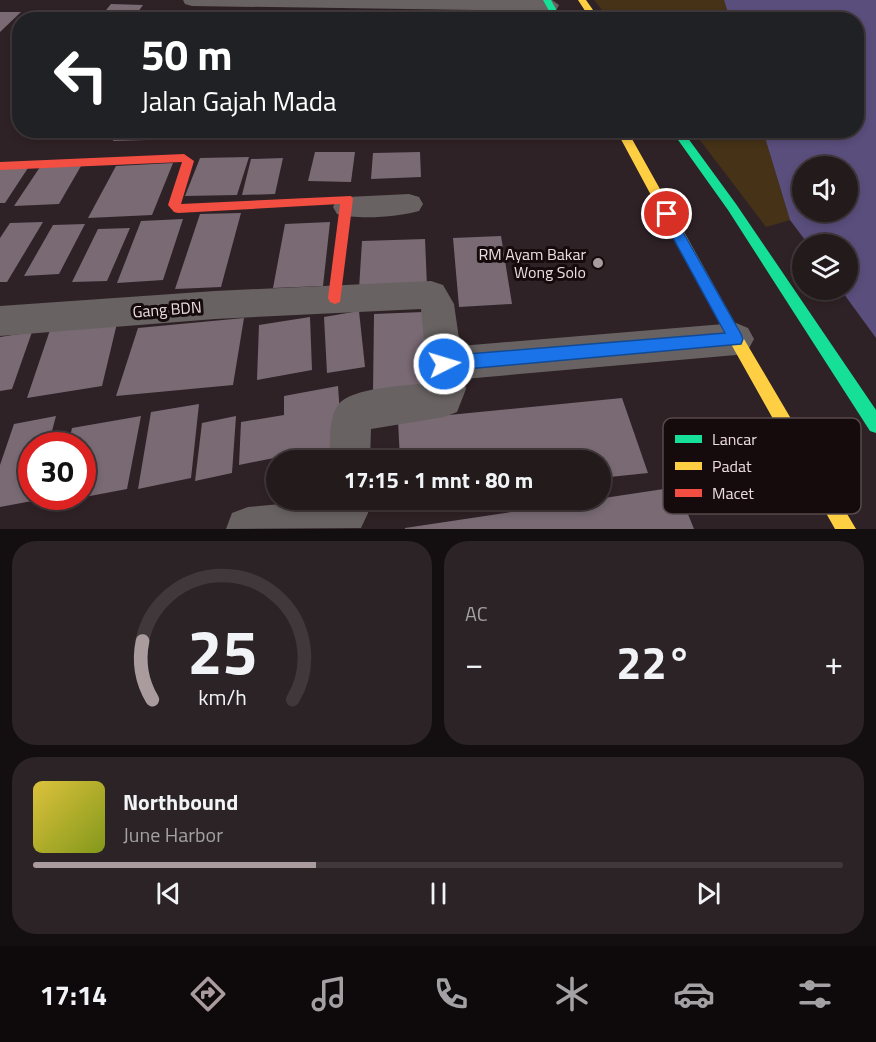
<!DOCTYPE html>
<html lang="id">
<head>
<meta charset="utf-8">
<style>
  body { margin:0; font-family:"Titillium Web",sans-serif; background:#2b2325; color:#f1f3f6; height:100vh; display:flex; flex-direction:column; font-size:22px; white-space:nowrap }
  * { box-sizing:border-box; margin:0 }
  p { font-size:20px; color:#a3a1a3 }
  .icon { flex:none; width:33px; height:33px; fill:none; stroke:currentColor; stroke-width:2; stroke-linecap:round; stroke-linejoin:round }
  .map { position:relative; height:529px; overflow:hidden }
  .side { display:flex; flex-direction:column; gap:12px; padding:12px; background:#130e0f; flex:1 }
  .side>* { flex:none }
  .banner { position:absolute; left:12px; top:12px; width:852px; height:126px; border-radius:24px; box-shadow:0 3px 9px #0003,0 0 0 2px #40383b; background:#202124; color:#fff; overflow:hidden }
  .tools { position:absolute; left:792px; top:156px; display:grid; gap:12px }
  .tools a { display:grid; place-items:center; width:66px; height:66px; border-radius:50%; background:#231a1c; box-shadow:0 3px 9px #0003,0 0 0 2px #40383b; font-size:30px }
  .speed { position:absolute; left:18px; top:432px; display:flex; gap:12px; font-size:30px; font-weight:700; text-align:center }
  .speed>* { display:grid; place-content:center; width:78px; height:78px; border-radius:50%; background:#231a1c; box-shadow:0 3px 9px #0003,0 0 0 2px #40383b; line-height:1 }
  .speed .limit { border:9px solid #d22; background:#fff; color:#111 }
  .pin { position:absolute; display:grid; place-items:center; width:51px; height:51px; color:#fff; margin:-26px; border:3px solid #fff; border-radius:50%; box-shadow:0 2px 6px #0007 }
  .me { position:absolute; width:66px; margin:-33px; rotate:85deg; stroke-linejoin:round; filter:drop-shadow(0 0 4px #0008) }
  .turn { display:flex; align-items:center; gap:21px; height:126px; padding:0 30px; font-size:27px }
  .turn .icon { width:78px; height:78px; stroke-width:2.5 }
  .turn b { display:block; font-size:42px; line-height:51px }
  .big { font-size:45px; font-weight:700; line-height:1.1 }
  .side .card { flex:1; display:flex; flex-direction:column; justify-content:center; gap:9px; min-width:0; padding:0 21px; border-radius:24px; background:#2b2325 }
  .side .dial { align-items:center; gap:0 }
  .dial svg { height:156px; overflow:visible; fill:none; stroke:#40383b; stroke-width:7; stroke-linecap:round; text-anchor:middle }
  .dial text { fill:#f1f3f6; stroke:none }
  .song { display:flex; align-items:center; gap:18px }
  .cover { width:72px; height:72px; border-radius:9px; background:linear-gradient(135deg,hsl(50 70% 55%),hsl(70 70% 35%)) }
  .played { height:6px; border-radius:3px; background:linear-gradient(90deg,#aa9b9e 35%,#40383b 35%) }
  .keys { display:flex; justify-content:space-around; direction:ltr }
  .heat { display:flex; justify-content:space-between; align-items:center; font-size:33px; direction:ltr }
  .side .tiles { flex:1; display:grid; gap:12px; grid-template-columns:1fr 1fr }
  .card:last-child { grid-column:span 2 }
  .trip { position:absolute; left:266px; top:450px; width:345px; height:60px; border-radius:30px; background:#231a1c; box-shadow:0 3px 9px #0003,0 0 0 2px #40383b; font-weight:700; line-height:60px; text-align:center }
  .tab-bar { display:flex; height:96px; justify-content:space-around; align-items:center; background:#0e0a0b; color:#a3a1a3 }
  .tab-bar .icon { width:42px; height:42px }
  .tab-bar .on { color:#aa9b9e }
  .tab-bar b { font-size:27px; color:#f1f3f6 }
  .map>svg:first-child { display:block }
  .green { fill:#453217 }
  .water { fill:#5a4e7c; fill-rule:evenodd }
  .building { fill:#796a74 }
  .lines { fill:none; stroke-linecap:round; stroke-linejoin:round }
  .street { fill:#686362; fill-rule:evenodd }
  .fast { fill:#16e098; fill-rule:evenodd }
  .slow { fill:#ffcf43; fill-rule:evenodd }
  .jam { fill:#f24e42; fill-rule:evenodd }
  .route { fill:#1a73e8; stroke:#114b97; stroke-width:1.5 }
  .poi-dot { fill:#aa9b9e; stroke:#150b0d; stroke-width:2 }
  .labels { text-anchor:middle; stroke-width:6; stroke-linejoin:round; paint-order:stroke }
  .poi-label { font-size:16px; fill:#ecdcdf; stroke:#150b0d; text-anchor:end }
  .street-label { font-size:16px; fill:#ecdcdf; stroke:#150b0d }
  .key { fill:#150b0d; stroke:#564a4c; stroke-width:1.5 }
  .key-label { font-size:16px; fill:#ecdcdf }
</style>
</head>
<body>
<div class="map">
<svg width="876" height="529" viewBox="0 0 876 529">
  <rect width="100%" height="100%" fill="#2f2226"/>
  <g class="green">
    <polygon points="594,0 724,0 730,19 609,19"/>
    <polygon points="693,131 763,131 790,220 766,227"/>
  </g>
  <path class="water" d="M 724,0 L 876,0 L 876,338 L 841,290 L 848,290 L 848,244 L 808,244 L 790,220 L 763,131 L 856,130 L 856,20 L 730,19 ZM 802,166 L 848,166 L 848,212 L 802,212 Z"/>
  <g class="building">
    <polygon points="111,4 143,5 132,20 98,20"/>
    <polygon points="290,10 343,11 341,20 286,20"/>
    <polygon points="434,10 434,20 384,20 385,11"/>
    <polygon points="501,11 503,20 441,20 440,13"/>
    <polygon points="0,12 21,12 0,32"/>
    <polygon points="350,14 378,14 377,20 348,20"/>
    <polygon points="118,130 347,130 347,134 113,141"/>
    <polygon points="363,130 393,130 393,134 362,135"/>
    <polygon points="415,130 536,130 537,134 416,140"/>
    <polygon points="315,152 355,152 351,182 308,181"/>
    <polygon points="420,152 421,177 371,179 373,153"/>
    <polygon points="249,157 237,195 185,196 200,158"/>
    <polygon points="283,158 275,194 242,195 251,159"/>
    <polygon points="173,163 152,215 88,218 116,166"/>
    <polygon points="81,166 59,204 14,206 40,167"/>
    <polygon points="28,168 5,203 0,203 0,169"/>
    <polygon points="241,213 221,287 175,289 200,214"/>
    <polygon points="183,219 163,280 117,283 141,221"/>
    <polygon points="43,222 7,282 0,282 0,238 10,223"/>
    <polygon points="330,222 323,286 273,288 285,224"/>
    <polygon points="85,224 59,274 24,276 53,225"/>
    <polygon points="130,228 107,281 72,282 98,229"/>
    <polygon points="501,236 512,304 459,307 453,238"/>
    <polygon points="425,239 427,287 359,289 362,241"/>
    <polygon points="359,311 365,367 327,373 324,317"/>
    <polygon points="423,312 428,391 373,393 374,314"/>
    <polygon points="310,317 312,370 257,380 259,325"/>
    <polygon points="244,318 233,385 116,396 138,328"/>
    <polygon points="118,319 102,386 27,398 50,330"/>
    <polygon points="32,332 12,389 0,391 0,337"/>
    <polygon points="338,386 343,457 321,460 284,460 284,456 239,465 241,422 284,415 284,396"/>
    <polygon points="622,398 648,473 600,478 600,460 400,460 398,420"/>
    <polygon points="199,404 191,478 138,489 151,412"/>
    <polygon points="56,416 48,446 32,446 32,501 0,507 0,465 14,424"/>
    <polygon points="141,416 127,489 53,503 55,496 82,496 82,446 68,446 72,428"/>
    <polygon points="236,416 232,473 195,481 202,423"/>
    <polygon points="677,487 694,529 405,529 405,528"/>
  </g>
  <g class="lines">
    <g class="street">
      <polygon points="183,0 552,0 559,5 557,9 550,11 192,6 185,4"/>
      <path d="M 409,194 L 419,197 L 423,204 L 419,211 C 399,217 357,220 337,214 L 333,207 L 337,200 L 347,197 Z"/>
      <path d="M 431,281 L 443,285 L 454,304 L 460,346 L 736,323 L 748,328 L 754,339 L 748,350 L 736,355 L 464,379 L 466,389 L 457,412 L 444,417 L 371,429 L 370,460 L 330,460 C 330,445 328,419 338,405 C 351,387 406,386 428,383 L 421,309 L 215,319 L 0,336 L 0,306 L 215,291 Z"/>
      <polygon points="323,500 369,500 368,513 361,528 226,529 232,513 248,507"/>
    </g>
    <g class="fast">
      <polygon points="543,0 551,0 562,20 554,20"/>
      <polygon points="671,130 682,130 736,204 876,410 876,433 870,431 728,210"/>
    </g>
    <g class="slow">
      <polygon points="578,0 586,0 600,20 591,20"/>
      <polygon points="616,130 627,130 741,334 856,529 835,529 731,344"/>
    </g>
    <polygon class="jam" points="184,154 194,161 181,204 351,196 353,199 340,302 335,304 330,302 328,298 340,204 178,213 174,212 168,205 182,162 0,170 0,162"/>
  </g>
  <polygon class="route" points="667,209 671,211 741,334 743,339 741,344 444,371 438,369 436,364 438,358 444,356 725,333 660,214"/>
  <circle class="poi-dot" cx="598" cy="263" r="6"/>
  <g class="labels">
    <g class="poi-label">
      <text x="586" y="260">RM Ayam Bakar<tspan x="586" dy="18">Wong Solo</tspan></text>
    </g>
    <g class="street-label">
      <text transform="translate(167 309) rotate(-4)" y="6">Gang BDN</text>
    </g>
  </g>
  <rect x="663" y="418" width="198" height="96" rx="9" class="key"/>
  <rect x="675" y="435" width="27" height="8" fill="#16e098"/>
  <rect x="675" y="462" width="27" height="8" fill="#ffcf43"/>
  <rect x="675" y="489" width="27" height="8" fill="#f24e42"/>
  <g class="key-label">
    <text x="712" y="445">Lancar</text>
    <text x="712" y="472">Padat</text>
    <text x="712" y="499">Macet</text>
  </g>
</svg>
<div class="tools">
<a><svg class="icon" aria-label="sound" viewBox="0 0 24 24"><path d="M4 9h4l5-4v14l-5-4H4zM17 9q2 3 0 6"/></svg></a>
<a><svg class="icon" aria-label="layers" viewBox="0 0 24 24"><path d="M12 4l9 5-9 5-9-5zM3 14l9 5 9-5"/></svg></a>
</div>
<div class="speed"><div class="limit">30</div></div>
<div class="pin" style="left:667px;top:214px;background:#d93025"><svg class="icon" aria-label="arrive" viewBox="0 0 24 24"><path d="M6 21V4h12l-3 4 3 4H6"/></svg></div>
<svg class="me" style="left:444px;top:364px" viewBox="-20 -20 40 40"><circle r="17" fill="#1a73e8" stroke="#fff" stroke-width="3"/><path d="M0-11L8 9 0 5-8 9z" fill="#fff"/></svg>
<div class="trip">17:15 · 1 mnt · 80 m</div>
<div class="banner">
<div class="turn"><svg class="icon" aria-label="left" viewBox="0 0 24 24"><path d="M17 20v-9H6M10 6l-5 5 5 5"/></svg><div><b>50 m</b>Jalan Gajah Mada</div></div>
</div>
</div>
<section class="side">
<div class="tiles">
<div class="card dial"><svg viewBox="0 0 100 80">
<path d="M14 69A42 42 0 1 1 86 69"/>
<path d="M14 69A42 42 0 0 1 9 39" stroke="#aa9b9e"/>
<text x="50" y="56" font-size="32" font-weight="700">25</text>
<text x="50" y="72" font-size="11">km/h</text>
</svg></div>
<div class="card"><p>AC</p>
<div class="heat"><a>−</a><b class="big">22°</b><a>+</a></div>
</div>
<div class="card">
<div class="song"><i class="cover"></i><div><b>Northbound</b><p>June Harbor</p></div></div>
<div class="played"></div>
<div class="keys"><svg class="icon" aria-label="previous" viewBox="0 0 24 24"><path d="M18 5L8 12l10 7zM5 5v14"/></svg><svg class="icon" aria-label="pause" viewBox="0 0 24 24"><path d="M8 5v14M16 5v14"/></svg><svg class="icon" aria-label="next" viewBox="0 0 24 24"><path d="M6 5l10 7-10 7zM19 5v14"/></svg></div>
</div>
</div>
</section>
<nav class="tab-bar">
<b>17:14</b>
<svg class="icon on" aria-label="directions" viewBox="0 0 24 24"><path d="M12 3l9 9-9 9-9-9zM9 14v-3h6M13 9l2 2-2 2"/></svg>
<svg class="icon" aria-label="music" viewBox="0 0 24 24"><path d="M9 18V5l10-2v13"/><circle cx="6" cy="18" r="3"/><circle cx="16" cy="16" r="3"/></svg>
<svg class="icon" aria-label="phone" viewBox="0 0 24 24"><path d="M5 4h4l2 5-3 2q2 4 5 5l2-3 5 2v4C11 20 4 13 5 4z"/></svg>
<svg class="icon" aria-label="climate" viewBox="0 0 24 24"><path d="M12 3v18M4 7l16 10M4 17L20 7"/></svg>
<svg class="icon" aria-label="car" viewBox="0 0 24 24"><path d="M5 17H2v-5l4-1 3-4h7l3 4 3 1v5h-3M9 17h6M6 11h13"/><circle cx="7" cy="17" r="2"/><circle cx="17" cy="17" r="2"/></svg>
<svg class="icon" aria-label="filters" viewBox="0 0 24 24"><path d="M4 7h16M4 17h16"/><circle cx="9" cy="7" r="2"/><circle cx="15" cy="17" r="2"/></svg>
</nav>
</body>
</html>
